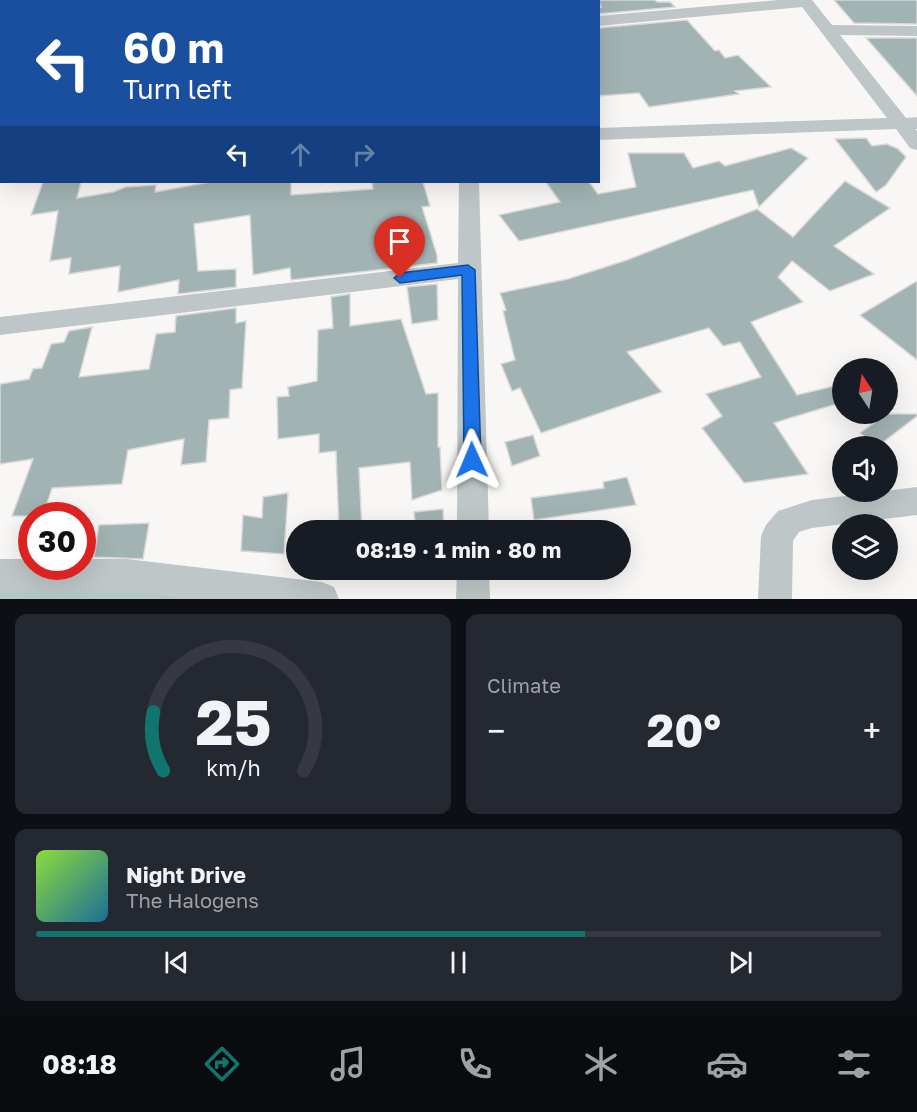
<!DOCTYPE html>
<html lang="en">
<head>
<meta charset="utf-8">
<style>
  body { margin:0; font-family:"Golos Text",sans-serif; background:#242831; color:#f1f3f6; height:100vh; display:flex; flex-direction:column; font-size:22px; white-space:nowrap }
  * { box-sizing:border-box; margin:0 }
  p { font-size:20px; color:#9ea1a6 }
  .icon { flex:none; width:33px; height:33px; fill:none; stroke:currentColor; stroke-width:2; stroke-linecap:round; stroke-linejoin:round }
  .map { position:relative; height:599px; overflow:hidden }
  .drawer { display:flex; flex-direction:column; gap:15px; padding:15px; background:#0d0f14; flex:1 }
  .drawer>* { flex:none }
  .guide { position:absolute; left:0px; top:0px; width:600px; height:183px; box-shadow:0 6px 24px #0002; background:#1a4fa0; color:#fff; overflow:hidden }
  .needle { width:39px; rotate:348deg }
  .controls { position:absolute; left:832px; top:358px; display:grid; gap:12px }
  .controls a { display:grid; place-items:center; width:66px; height:66px; border-radius:50%; background:#171b24; box-shadow:0 6px 24px #0002; font-size:30px }
  .speed { position:absolute; left:18px; top:502px; display:flex; gap:12px; font-size:30px; font-weight:700; text-align:center }
  .speed>* { display:grid; place-content:center; width:78px; height:78px; border-radius:50%; background:#171b24; box-shadow:0 6px 24px #0002; line-height:1 }
  .speed .limit { border:9px solid #d22; background:#fff; color:#111 }
  .pin { position:absolute; display:grid; place-items:center; width:51px; height:51px; color:#fff; margin:-62px -26px; border-radius:50% 50% 50% 0; rotate:-45deg; box-shadow:0 0 6px #0007 }
  .pin .icon { rotate:45deg }
  .me { position:absolute; width:66px; margin:-33px; rotate:359deg; stroke-linejoin:round; filter:drop-shadow(0 0 4px #0008) }
  .turn { display:flex; align-items:center; gap:21px; height:126px; padding:0 24px; font-size:27px }
  .turn .icon { width:78px; height:78px; stroke-width:2.5 }
  .turn b { display:block; font-size:42px; line-height:51px }
  .lanes { display:flex; align-items:center; height:57px; padding:0 24px; background:#0003; justify-content:center; gap:30px; direction:ltr }
  .lanes .off { opacity:.35 }
  .big { font-size:45px; font-weight:700; line-height:1.1 }
  .drawer .tile { flex:1; display:flex; flex-direction:column; justify-content:center; gap:9px; min-width:0; padding:0 21px; border-radius:12px; background:#242831 }
  .drawer .dial { align-items:center; gap:0 }
  .dial svg { height:156px; overflow:visible; fill:none; stroke:#363941; stroke-width:7; stroke-linecap:round; text-anchor:middle }
  .dial text { fill:#f1f3f6; stroke:none }
  .song { display:flex; align-items:center; gap:18px }
  .cover { width:72px; height:72px; border-radius:9px; background:linear-gradient(135deg,hsl(90 70% 55%),hsl(200 70% 35%)) }
  .played { height:6px; border-radius:3px; background:linear-gradient(90deg,#0f766e 65%,#363941 65%) }
  .keys { display:flex; justify-content:space-around; direction:ltr }
  .heat { display:flex; justify-content:space-between; align-items:center; font-size:33px; direction:ltr }
  .drawer .tiles { flex:1; display:grid; gap:15px; grid-template-columns:1fr 1fr }
  .tile:last-child { grid-column:span 2 }
  .trip { position:absolute; left:286px; top:520px; width:345px; height:60px; border-radius:30px; background:#171b24; box-shadow:0 6px 24px #0002; font-weight:700; line-height:60px; text-align:center }
  .dock { display:flex; height:96px; justify-content:space-around; align-items:center; background:#090b0e; color:#9ea1a6 }
  .dock .icon { width:42px; height:42px }
  .dock .current { color:#0f766e }
  .dock b { font-size:27px; color:#f1f3f6 }
  .map>svg:first-child { display:block }
  .water { fill:#b4c8c6 }
  .building { fill:#a2b3b4; stroke:#dad9d7; stroke-width:1.5 }
  .lines { fill:none; stroke-linecap:round; stroke-linejoin:round }
  .street { fill:#bec6c7; fill-rule:evenodd }
  .route { fill:#1a73e8; stroke:#114b97; stroke-width:1.5 }
</style>
</head>
<body>
<div class="map">
<svg width="917" height="599" viewBox="0 0 917 599">
  <rect width="100%" height="100%" fill="#f8f7f5"/>
  <polygon class="water" points="0,581 268,599 0,599"/>
  <g class="building">
    <polygon points="597,0 655,0 657,2 670,2 675,7 598,14 598,7 601,7"/>
    <polygon points="834,0 917,0 917,24 854,23"/>
    <polygon points="687,20 715,51 719,50 725,58 738,55 771,87 735,91 739,94 649,107 639,93 598,96 598,28"/>
    <polygon points="866,38 917,38 917,96"/>
    <polygon points="866,138 872,146 887,144 898,149 906,157 886,185 876,192 835,139"/>
    <polygon points="791,148 808,158 759,207 753,190 519,241 499,215 560,202 546,182 589,182 598,194 636,187 628,153 684,153 693,168 719,161 725,166"/>
    <polygon points="845,181 890,208 834,246 874,274 830,291 792,261 778,277 803,302 751,322 797,395 843,384 843,402 774,423 808,474 744,483 702,428 722,416 706,394 761,377 740,342 723,346 709,328 627,352 662,392 541,433 520,388 512,391 501,364 515,360 503,311 506,310 500,293 568,279 627,260 757,209 793,237"/>
    <polygon points="43,182 81,182 77,198 113,192 126,187 156,185 155,192 210,182 291,182 291,195 373,189 372,182 423,182 430,206 422,207 437,255 437,263 291,280 290,268 253,275 250,215 194,224 198,271 236,269 236,287 178,294 179,280 118,292 120,266 69,274 71,258 50,261 58,211 31,215"/>
    <polygon points="917,281 917,360 860,315"/>
    <polygon points="437,284 438,320 412,324 407,287"/>
    <polygon points="350,294 350,326 401,319 426,394 438,393 438,447 440,447 442,490 412,500 410,462 359,468 362,531 339,531 336,451 319,453 319,434 278,439 277,397 289,396 288,387 317,381 318,330 333,328 331,297"/>
    <polygon points="236,308 236,323 246,321 242,388 230,390 229,418 209,420 206,462 181,465 184,439 128,450 122,484 52,488 43,516 12,516 33,459 0,464 0,384 29,379 33,369 42,368 51,344 64,342 69,331 92,327 79,377 149,369 156,334 175,332 176,316"/>
    <polygon points="887,414 917,414 917,416 878,446 860,433"/>
    <polygon points="533,435 540,456 512,466 505,442"/>
    <polygon points="627,477 636,505 534,520 531,498 604,488 603,482"/>
    <polygon points="288,493 284,554 241,551 243,515 262,518 263,497"/>
    <polygon points="443,509 444,531 416,531 414,512"/>
    <polygon points="149,523 143,559 94,557 99,525"/>
  </g>
  <g class="lines">
    <g class="street">
      <rect x="461" y="0" width="14" height="2"/>
      <polygon points="779,0 812,0 832,25 917,26 917,36 840,35 906,118 917,117 917,129 915,129 917,131 917,150 910,148 896,129 598,140 598,128 887,118 802,7 598,26 598,16"/>
      <rect x="0" y="167" width="2" height="12"/>
      <polygon points="459,182 479,182 489,531 457,531 458,279 0,335 0,317 458,263"/>
      <polygon points="917,487 917,515 812,528 799,532 793,541 792,599 758,599 761,536 766,525 778,511 812,500"/>
      <polygon points="0,559 32,559 32,567 82,567 82,559 127,559 322,582 334,587 339,599 189,599 127,591 0,591"/>
      <polygon points="457,570 489,570 490,599 456,599"/>
    </g>
  </g>
  <polygon class="route" points="468,265 475,270 481,460 478,465 472,467 467,465 464,460 462,275 400,283 394,278 400,273"/>
</svg>
<div class="controls">
<a><svg class="needle" viewBox="-14 -14 28 28"><path d="M0-13l5 13h-10z" fill="#e53935"/><path d="M0 13l5-13h-10z" fill="#9ea1a6"/></svg></a>
<a><svg class="icon" aria-label="sound" viewBox="0 0 24 24"><path d="M4 9h4l5-4v14l-5-4H4zM17 9q2 3 0 6"/></svg></a>
<a><svg class="icon" aria-label="layers" viewBox="0 0 24 24"><path d="M12 4l9 5-9 5-9-5zM3 14l9 5 9-5"/></svg></a>
</div>
<div class="speed"><div class="limit">30</div></div>
<div class="pin" style="left:400px;top:278px;background:#d93025"><svg class="icon" aria-label="arrive" viewBox="0 0 24 24"><path d="M6 21V4h12l-3 4 3 4H6"/></svg></div>
<svg class="me" style="left:472px;top:460px" viewBox="-20 -20 40 40"><path d="M0-17L14 15 0 8-14 15z" fill="#1a73e8" stroke="#fff" stroke-width="4"/></svg>
<div class="trip">08:19 · 1 min · 80 m</div>
<div class="guide">
<div class="turn"><svg class="icon" aria-label="left" viewBox="0 0 24 24"><path d="M17 20v-9H6M10 6l-5 5 5 5"/></svg><div><b>60 m</b>Turn left</div></div>
<div class="lanes"><svg class="icon" aria-label="left" viewBox="0 0 24 24"><path d="M17 20v-9H6M10 6l-5 5 5 5"/></svg><svg class="icon off" aria-label="ahead" viewBox="0 0 24 24"><path d="M12 20V5M6 11l6-6 6 6"/></svg><svg class="icon off" aria-label="right" viewBox="0 0 24 24"><path d="M7 20v-9h11M14 6l5 5-5 5"/></svg></div>
</div>
</div>
<section class="drawer">
<div class="tiles">
<div class="tile dial"><svg viewBox="0 0 100 80">
<path d="M14 69A42 42 0 1 1 86 69"/>
<path d="M14 69A42 42 0 0 1 9 39" stroke="#0f766e"/>
<text x="50" y="56" font-size="32" font-weight="700">25</text>
<text x="50" y="72" font-size="11">km/h</text>
</svg></div>
<div class="tile"><p>Climate</p>
<div class="heat"><a>−</a><b class="big">20°</b><a>+</a></div>
</div>
<div class="tile">
<div class="song"><i class="cover"></i><div><b>Night Drive</b><p>The Halogens</p></div></div>
<div class="played"></div>
<div class="keys"><svg class="icon" aria-label="previous" viewBox="0 0 24 24"><path d="M18 5L8 12l10 7zM5 5v14"/></svg><svg class="icon" aria-label="pause" viewBox="0 0 24 24"><path d="M8 5v14M16 5v14"/></svg><svg class="icon" aria-label="next" viewBox="0 0 24 24"><path d="M6 5l10 7-10 7zM19 5v14"/></svg></div>
</div>
</div>
</section>
<nav class="dock">
<b>08:18</b>
<svg class="icon current" aria-label="directions" viewBox="0 0 24 24"><path d="M12 3l9 9-9 9-9-9zM9 14v-3h6M13 9l2 2-2 2"/></svg>
<svg class="icon" aria-label="music" viewBox="0 0 24 24"><path d="M9 18V5l10-2v13"/><circle cx="6" cy="18" r="3"/><circle cx="16" cy="16" r="3"/></svg>
<svg class="icon" aria-label="phone" viewBox="0 0 24 24"><path d="M5 4h4l2 5-3 2q2 4 5 5l2-3 5 2v4C11 20 4 13 5 4z"/></svg>
<svg class="icon" aria-label="climate" viewBox="0 0 24 24"><path d="M12 3v18M4 7l16 10M4 17L20 7"/></svg>
<svg class="icon" aria-label="car" viewBox="0 0 24 24"><path d="M5 17H2v-5l4-1 3-4h7l3 4 3 1v5h-3M9 17h6M6 11h13"/><circle cx="7" cy="17" r="2"/><circle cx="17" cy="17" r="2"/></svg>
<svg class="icon" aria-label="filters" viewBox="0 0 24 24"><path d="M4 7h16M4 17h16"/><circle cx="9" cy="7" r="2"/><circle cx="15" cy="17" r="2"/></svg>
</nav>
</body>
</html>
